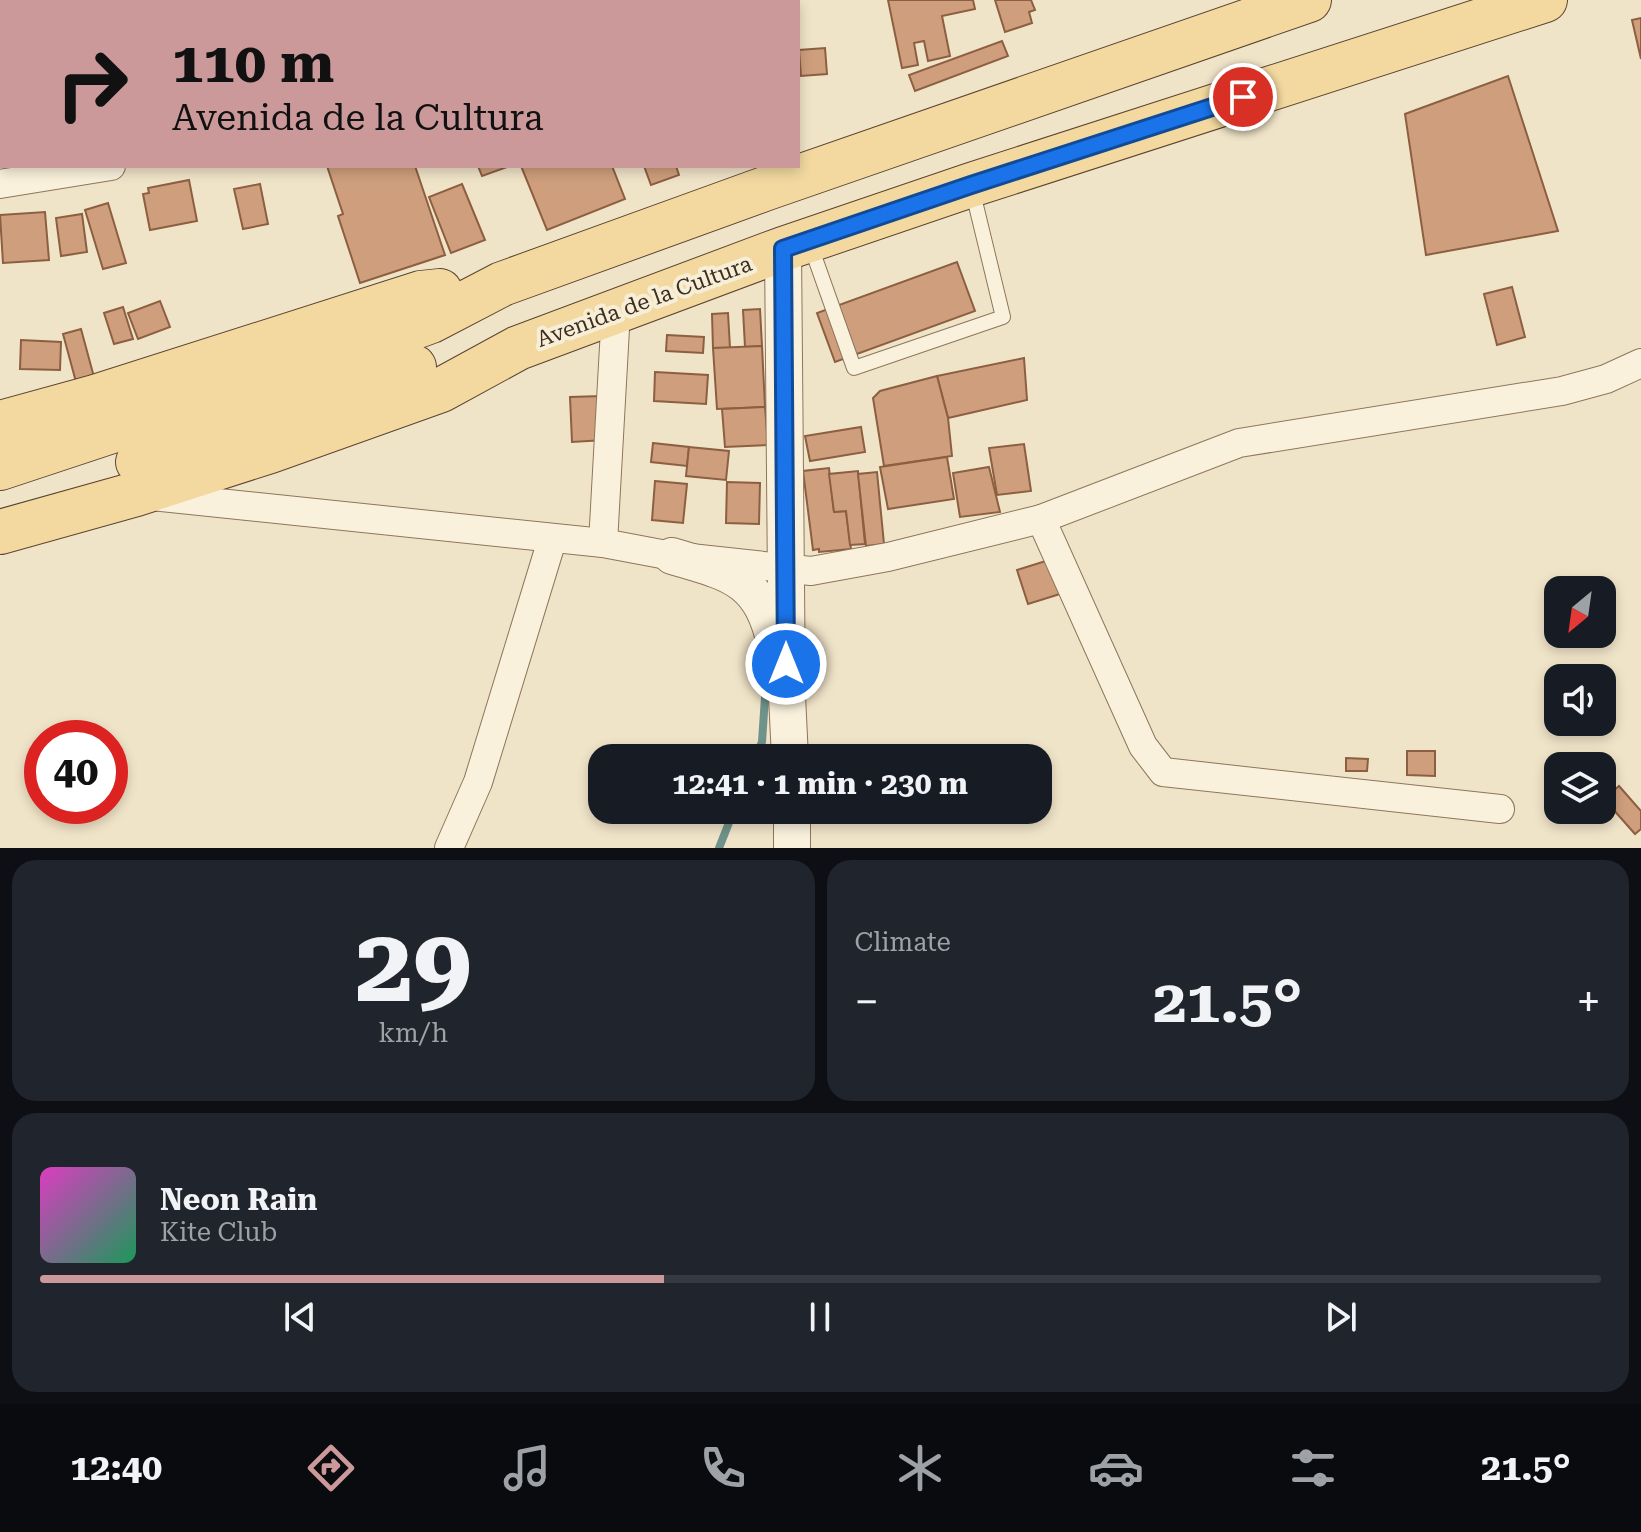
<!DOCTYPE html>
<html lang="en">
<head>
<meta charset="utf-8">
<style>
  body { margin:0; font-family:"Roboto Serif",serif; background:#20242c; color:#f1f3f6; height:100vh; display:flex; flex-direction:column; font-size:30px; white-space:nowrap }
  * { box-sizing:border-box; margin:0 }
  p { font-size:26px; color:#9ea1a6 }
  .icon { flex:none; width:44px; height:44px; fill:none; stroke:currentColor; stroke-width:2; stroke-linecap:round; stroke-linejoin:round }
  .map { position:relative; height:848px; overflow:hidden }
  .sheet { display:flex; flex-direction:column; gap:12px; padding:12px; background:#0d0f14; flex:1 }
  .sheet>* { flex:none }
  .hud { position:absolute; left:0px; top:0px; width:800px; height:168px; box-shadow:0 4px 12px #0003; background:#cc999b; color:#111; overflow:hidden }
  .needle { width:52px; rotate:209deg }
  .tools { position:absolute; left:1544px; top:576px; display:grid; gap:16px }
  .tools a { display:grid; place-items:center; width:72px; height:72px; border-radius:16px; background:#171b24; box-shadow:0 4px 12px #0003; font-size:40px }
  .speed { position:absolute; left:24px; top:720px; display:flex; gap:16px; font-size:40px; font-weight:700; text-align:center }
  .speed>* { display:grid; place-content:center; width:104px; height:104px; border-radius:50%; background:#171b24; box-shadow:0 4px 12px #0003; line-height:1 }
  .speed .limit { border:12px solid #d22; background:#fff; color:#111 }
  .pin { position:absolute; display:grid; place-items:center; width:68px; height:68px; color:#fff; margin:-34px; border:4px solid #fff; border-radius:50%; box-shadow:0 2px 8px #0007 }
  .me { position:absolute; width:88px; margin:-44px; rotate:0deg; stroke-linejoin:round; filter:drop-shadow(0 0 6px #0008) }
  .turn { display:flex; align-items:center; gap:28px; height:168px; padding:0 40px; font-size:36px }
  .turn .icon { width:104px; height:104px; stroke-width:2.5 }
  .turn b { display:block; font-size:56px; line-height:68px }
  .big { font-size:60px; font-weight:700; line-height:1.1 }
  .sheet .card { flex:1; display:flex; flex-direction:column; justify-content:center; gap:12px; min-width:0; padding:0 28px; border-radius:24px; background:#20242c }
  .sheet .dial { align-items:center; gap:0 }
  .dial b { font-size:104px; line-height:1 }
  .song { display:flex; align-items:center; gap:24px }
  .cover { width:96px; height:96px; border-radius:12px; background:linear-gradient(135deg,hsl(310 70% 55%),hsl(150 70% 35%)) }
  .played { height:8px; border-radius:4px; background:linear-gradient(90deg,#cc999b 40%,#363941 40%) }
  .keys { display:flex; justify-content:space-around; direction:ltr }
  .heat { display:flex; justify-content:space-between; align-items:center; font-size:44px; direction:ltr }
  .sheet .tiles { flex:1; display:grid; gap:12px; grid-template-columns:1fr 1fr }
  .card:last-child { grid-column:span 2 }
  .trip { position:absolute; left:588px; top:744px; width:464px; height:80px; border-radius:24px; background:#171b24; box-shadow:0 4px 12px #0003; font-weight:700; line-height:80px; text-align:center }
  .dock { display:flex; height:128px; justify-content:space-around; align-items:center; background:#090b0e; color:#9ea1a6 }
  .dock .icon { width:56px; height:56px }
  .dock .on { color:#cc999b }
  .dock b { font-size:36px; color:#f1f3f6 }
  .map>svg:first-child { display:block }
  .lines { fill:none; stroke-linecap:round; stroke-linejoin:round }
  .stream { stroke:#6f938a; stroke-width:8 }
  .building { fill:#cf9f7d; stroke:#8d5f41; stroke-width:2 }
  .service-casing { stroke:#8d765c; stroke-width:16 }
  .minor-casing { stroke:#8d765c; stroke-width:30 }
  .tertiary-casing { stroke:#8d765c; stroke-width:38 }
  .primary-casing { stroke:#5b4430; stroke-width:46 }
  .service { stroke:#faf1dc; stroke-width:14 }
  .minor { stroke:#faf1dc; stroke-width:28 }
  .tertiary { stroke:#faf1dc; stroke-width:36 }
  .primary { stroke:#f3d9a0; stroke-width:44 }
  .route-casing { stroke:#114b97; stroke-width:20 }
  .route { stroke:#1a73e8; stroke-width:14 }
  .labels { text-anchor:middle; stroke-width:8; stroke-linejoin:round; paint-order:stroke }
  .street-label { font-size:22px; fill:#3d2e20; stroke:#f7eed8 }
</style>
</head>
<body>
<div class="map">
<svg width="1641" height="848" viewBox="0 0 1641 848">
  <rect width="100%" height="100%" fill="#f0e4c8"/>
  <g class="lines">
    <g class="stream">
      <polyline points="755,758 762,742 768,652"/>
      <polyline points="719,848 734,810"/>
    </g>
  </g>
  <g class="building">
    <rect x="95" y="0" width="62" height="2"/>
    <polygon points="888,0 973,0 975,9 942,16 950,56 928,61 924,41 914,43 918,65 902,68"/>
    <polygon points="995,0 1031,0 1035,10 1029,12 1032,23 1005,32"/>
    <polygon points="1641,18 1641,59 1632,20"/>
    <polygon points="1002,41 1008,56 915,91 909,75"/>
    <polygon points="825,48 827,74 801,76 799,50"/>
    <polygon points="1508,76 1558,231 1426,255 1405,114"/>
    <polygon points="327,166 415,166 445,255 360,283 338,216 343,214"/>
    <polygon points="478,166 510,166 482,176"/>
    <polygon points="521,166 612,166 625,199 547,230"/>
    <polygon points="644,166 676,166 679,175 651,185"/>
    <polygon points="189,180 197,221 150,230 143,194 149,193 148,188"/>
    <polygon points="260,184 268,224 243,229 234,189"/>
    <polygon points="462,184 485,240 451,253 429,197"/>
    <polygon points="108,203 126,263 103,269 85,210"/>
    <polygon points="45,212 49,260 3,263 0,215"/>
    <polygon points="82,214 87,252 61,256 56,218"/>
    <polygon points="957,262 975,311 835,362 817,313"/>
    <polygon points="1512,287 1525,337 1497,345 1484,294"/>
    <polygon points="160,301 170,327 138,339 128,313"/>
    <polygon points="123,307 133,339 114,344 104,313"/>
    <polygon points="760,309 762,346 745,347 743,310"/>
    <polygon points="728,313 730,348 713,348 712,314"/>
    <polygon points="81,329 94,377 76,382 63,334"/>
    <polygon points="667,335 704,337 703,353 666,351"/>
    <polygon points="21,340 61,342 60,370 20,369"/>
    <polygon points="762,346 765,407 717,409 713,348"/>
    <polygon points="1024,358 1027,400 948,418 937,376"/>
    <polygon points="655,372 708,375 706,404 654,401"/>
    <polygon points="937,376 948,418 952,456 884,466 873,398 880,391"/>
    <polygon points="602,396 605,440 572,442 570,397"/>
    <polygon points="765,407 768,445 725,447 722,409"/>
    <polygon points="861,427 865,452 810,461 805,436"/>
    <polygon points="653,443 689,447 687,466 651,462"/>
    <polygon points="1024,444 1031,491 997,495 989,448"/>
    <polygon points="689,447 729,451 726,480 686,476"/>
    <polygon points="947,457 954,499 888,509 880,467"/>
    <polygon points="989,467 1000,512 960,517 953,473"/>
    <polygon points="829,468 834,512 846,511 851,549 819,552 819,549 813,550 803,471"/>
    <polygon points="858,471 865,544 850,545 846,511 834,512 829,474"/>
    <polygon points="877,472 884,544 866,546 858,474"/>
    <polygon points="655,481 687,484 683,523 652,520"/>
    <polygon points="727,482 760,483 759,524 726,523"/>
    <polygon points="1052,559 1063,593 1028,604 1017,570"/>
    <polygon points="1407,751 1435,751 1435,776 1407,775"/>
    <polygon points="1346,758 1368,759 1367,771 1346,771"/>
    <polygon points="1619,786 1641,811 1641,829 1635,834 1604,799"/>
  </g>
  <g class="lines">
    <defs>
      <polyline id="service" points="810,244 854,368 1003,317 972,189"/>
      <g id="minor">
        <polyline points="643,2 648,0"/>
        <polyline points="768,2 768,0"/>
        <polyline points="0,184 111,166"/>
        <polyline points="152,496 603,543 672,556 811,571 888,557 1041,519 1239,443 1562,391 1606,379 1641,363"/>
        <polyline points="1041,519 1143,746 1163,772 1500,809"/>
        <polyline points="603,543 616,311"/>
        <polyline points="449,848 478,782 552,540"/>
      </g>
      <g id="tertiary">
        <polyline points="783,249 787,696 790,758"/>
        <path d="M 672,556 C 734,574 761,579 776,647"/>
        <polyline points="792,810 792,848"/>
      </g>
      <g id="primary">
        <polyline points="0,423 95,397 421,293 440,291"/>
        <polyline points="138,462 414,367"/>
        <polyline points="0,468 320,362 431,321 502,284 767,188 1309,0"/>
        <polyline points="0,532 136,494 270,451 441,390 518,348 783,249 971,185 1545,0"/>
      </g>
    </defs>
    <use href="#service" class="service-casing"/>
    <use href="#minor" class="minor-casing"/>
    <use href="#tertiary" class="tertiary-casing"/>
    <use href="#primary" class="primary-casing"/>
    <use href="#service" class="service"/>
    <use href="#minor" class="minor"/>
    <use href="#tertiary" class="tertiary"/>
    <use href="#primary" class="primary"/>
  </g>
  <g class="lines">
    <defs>
      <polyline id="route" points="786,664 783,249 971,185 1243,97"/>
    </defs>
    <use href="#route" class="route-casing"/>
    <use href="#route" class="route"/>
  </g>
  <g class="labels">
    <g class="street-label">
      <text transform="translate(644 301) rotate(-20)" y="8">Avenida de la Cultura</text>
    </g>
  </g>
</svg>
<div class="tools">
<a><svg class="needle" viewBox="-14 -14 28 28"><path d="M0-13l5 13h-10z" fill="#e53935"/><path d="M0 13l5-13h-10z" fill="#9ea1a6"/></svg></a>
<a><svg class="icon" aria-label="sound" viewBox="0 0 24 24"><path d="M4 9h4l5-4v14l-5-4H4zM17 9q2 3 0 6"/></svg></a>
<a><svg class="icon" aria-label="layers" viewBox="0 0 24 24"><path d="M12 4l9 5-9 5-9-5zM3 14l9 5 9-5"/></svg></a>
</div>
<div class="speed"><div class="limit">40</div></div>
<div class="pin" style="left:1243px;top:97px;background:#d93025"><svg class="icon" aria-label="arrive" viewBox="0 0 24 24"><path d="M6 21V4h12l-3 4 3 4H6"/></svg></div>
<svg class="me" style="left:786px;top:664px" viewBox="-20 -20 40 40"><circle r="17" fill="#1a73e8" stroke="#fff" stroke-width="3"/><path d="M0-11L8 9 0 5-8 9z" fill="#fff"/></svg>
<div class="trip">12:41 · 1 min · 230 m</div>
<div class="hud">
<div class="turn"><svg class="icon" aria-label="right" viewBox="0 0 24 24"><path d="M7 20v-9h11M14 6l5 5-5 5"/></svg><div><b>110 m</b>Avenida de la Cultura</div></div>
</div>
</div>
<section class="sheet">
<div class="tiles">
<div class="card dial"><b>29</b><p>km/h</p></div>
<div class="card"><p>Climate</p>
<div class="heat"><a>−</a><b class="big">21.5°</b><a>+</a></div>
</div>
<div class="card">
<div class="song"><i class="cover"></i><div><b>Neon Rain</b><p>Kite Club</p></div></div>
<div class="played"></div>
<div class="keys"><svg class="icon" aria-label="previous" viewBox="0 0 24 24"><path d="M18 5L8 12l10 7zM5 5v14"/></svg><svg class="icon" aria-label="pause" viewBox="0 0 24 24"><path d="M8 5v14M16 5v14"/></svg><svg class="icon" aria-label="next" viewBox="0 0 24 24"><path d="M6 5l10 7-10 7zM19 5v14"/></svg></div>
</div>
</div>
</section>
<nav class="dock">
<b>12:40</b>
<svg class="icon on" aria-label="directions" viewBox="0 0 24 24"><path d="M12 3l9 9-9 9-9-9zM9 14v-3h6M13 9l2 2-2 2"/></svg>
<svg class="icon" aria-label="music" viewBox="0 0 24 24"><path d="M9 18V5l10-2v13"/><circle cx="6" cy="18" r="3"/><circle cx="16" cy="16" r="3"/></svg>
<svg class="icon" aria-label="phone" viewBox="0 0 24 24"><path d="M5 4h4l2 5-3 2q2 4 5 5l2-3 5 2v4C11 20 4 13 5 4z"/></svg>
<svg class="icon" aria-label="climate" viewBox="0 0 24 24"><path d="M12 3v18M4 7l16 10M4 17L20 7"/></svg>
<svg class="icon" aria-label="car" viewBox="0 0 24 24"><path d="M5 17H2v-5l4-1 3-4h7l3 4 3 1v5h-3M9 17h6M6 11h13"/><circle cx="7" cy="17" r="2"/><circle cx="17" cy="17" r="2"/></svg>
<svg class="icon" aria-label="filters" viewBox="0 0 24 24"><path d="M4 7h16M4 17h16"/><circle cx="9" cy="7" r="2"/><circle cx="15" cy="17" r="2"/></svg>
<b>21.5°</b>
</nav>
</body>
</html>
